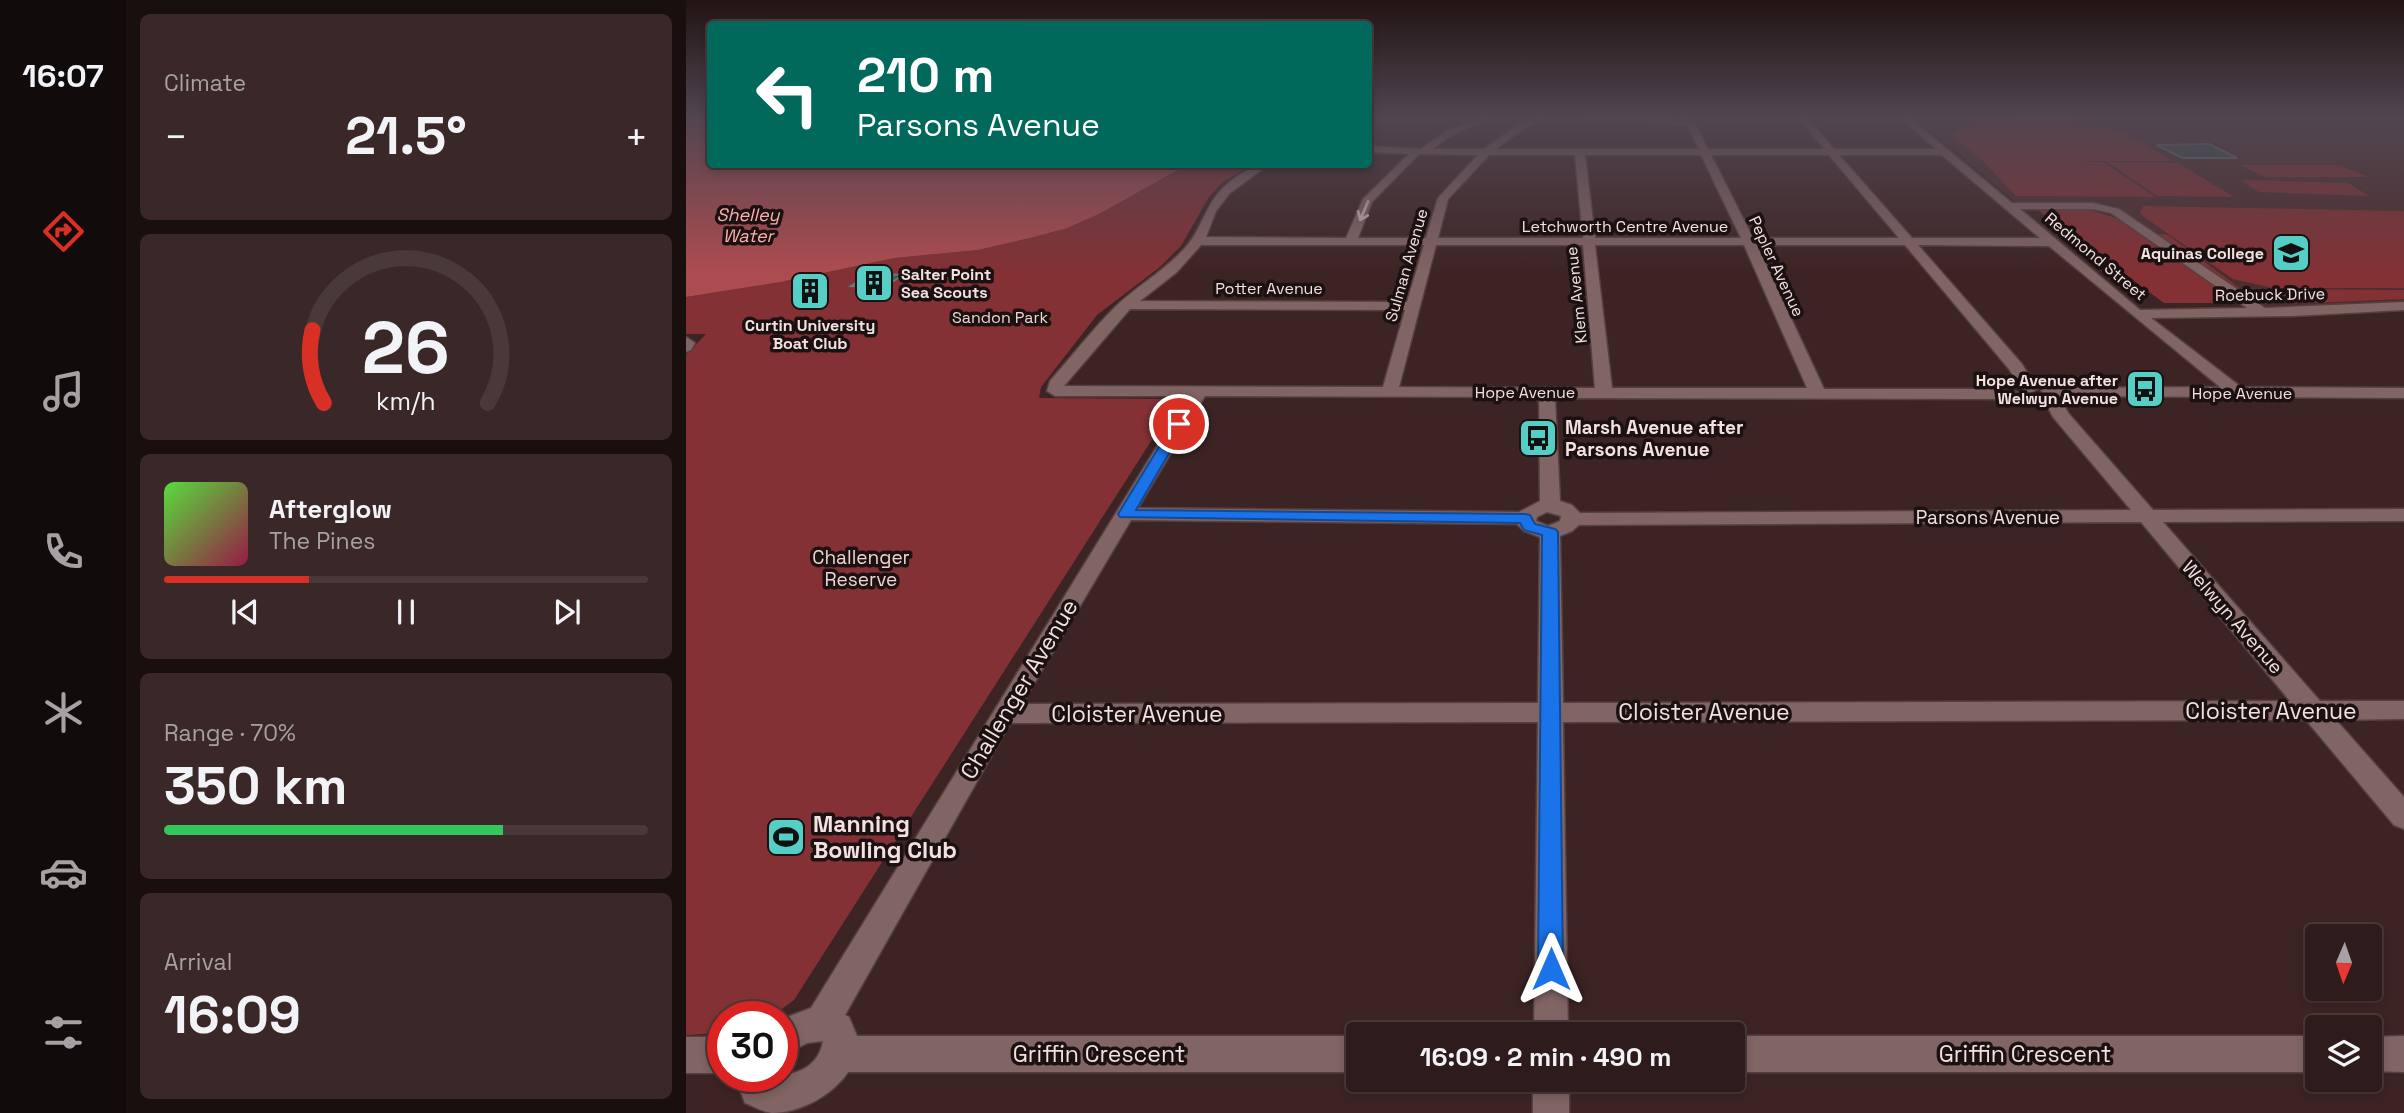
<!DOCTYPE html>
<html lang="en">
<head>
<meta charset="utf-8">
<style>
  body { margin:0; font-family:"Space Grotesk",sans-serif; background:#3a2828; color:#f1f3f6; height:100vh; display:flex; flex-direction:column; font-size:26px; white-space:nowrap }
  * { box-sizing:border-box; margin:0 }
  p { font-size:23px; color:#a7a1a3 }
  .icon { flex:none; width:38px; height:38px; fill:none; stroke:currentColor; stroke-width:2; stroke-linecap:round; stroke-linejoin:round }
  .map { position:relative; flex:1; overflow:hidden }
  .drawer { display:flex; flex-direction:column; gap:14px; padding:14px; background:#190f0f; width:560px }
  .drawer>* { flex:none }
  .banner { position:absolute; left:21px; top:21px; width:665px; height:147px; border-radius:7px; box-shadow:0 4px 10px #0003,0 0 0 2px #49393a; background:#00695c; color:#fff; overflow:hidden }
  .needle { width:46px; rotate:182deg }
  .fabs { position:absolute; left:1619px; top:924px; display:grid; gap:14px }
  .fabs a { display:grid; place-items:center; width:77px; height:77px; border-radius:7px; background:#2e1b1b; box-shadow:0 4px 10px #0003,0 0 0 2px #49393a; font-size:35px }
  .speed { position:absolute; left:21px; top:1001px; display:flex; gap:14px; font-size:35px; font-weight:700; text-align:center }
  .speed>* { display:grid; place-content:center; width:91px; height:91px; border-radius:50%; background:#2e1b1b; box-shadow:0 4px 10px #0003,0 0 0 2px #49393a; line-height:1 }
  .speed .limit { border:10px solid #d22; background:#fff; color:#111 }
  .pin { position:absolute; display:grid; place-items:center; width:60px; height:60px; color:#fff; margin:-30px; border:4px solid #fff; border-radius:50%; box-shadow:0 2px 7px #0007 }
  .me { position:absolute; width:77px; margin:-38px; rotate:0deg; stroke-linejoin:round; filter:drop-shadow(0 0 5px #0008) }
  .turn { display:flex; align-items:center; gap:24px; height:147px; padding:0 35px; font-size:32px }
  .turn .icon { width:91px; height:91px; stroke-width:2.5 }
  .turn b { display:block; font-size:49px; line-height:60px }
  .big { font-size:52px; font-weight:600; line-height:1.1 }
  .drawer .card { flex:1; display:flex; flex-direction:column; justify-content:center; gap:10px; min-width:0; padding:0 24px; border-radius:10px; background:#3a2828 }
  .drawer .dial { align-items:center; gap:0 }
  .dial svg { height:182px; overflow:visible; fill:none; stroke:#49393a; stroke-width:7; stroke-linecap:round; text-anchor:middle }
  .dial text { fill:#f1f3f6; stroke:none }
  .song { display:flex; align-items:center; gap:21px }
  .cover { width:84px; height:84px; border-radius:10px; background:linear-gradient(135deg,hsl(110 70% 55%),hsl(340 70% 35%)) }
  .played { height:7px; border-radius:4px; background:linear-gradient(90deg,#d93025 30%,#49393a 30%) }
  .keys { display:flex; justify-content:space-around; direction:ltr }
  .heat { display:flex; justify-content:space-between; align-items:center; font-size:38px; direction:ltr }
  .charge { height:10px; border-radius:5px; background:linear-gradient(90deg,#34c759 70%,#49393a 0) }
  .trip { position:absolute; left:660px; top:1022px; width:399px; height:70px; border-radius:7px; background:#2e1b1b; box-shadow:0 4px 10px #0003,0 0 0 2px #49393a; font-weight:600; line-height:70px; text-align:center }
  main { display:flex; flex:1; min-height:0 }
  .menu { display:flex; flex-direction:column; width:126px; justify-content:space-around; align-items:center; background:#120b0b; color:#a7a1a3 }
  .menu .icon { width:49px; height:49px }
  .menu .current { color:#d93025 }
  .menu b { font-size:32px; color:#f1f3f6 }
  .map>svg:first-child { display:block }
  .built { fill:#4d2e2e }
  .green { fill:#833135 }
  .water { fill:#ad4c50 }
  .building { fill:#385855; stroke:#5d7e7b; stroke-width:2 }
  .lines { fill:none; stroke-linecap:round; stroke-linejoin:round }
  .minor-casing { stroke:#554040; stroke-width:3 }
  .minor { fill:#816464; fill-rule:evenodd }
  .oneway { stroke:#cab5b5 }
  .route { fill:#1a73e8; stroke:#114b97; stroke-width:2 }
  .labels { text-anchor:middle; stroke-width:7; stroke-linejoin:round; paint-order:stroke }
  .far-street-label { font-size:16px; fill:#f2e1e0; stroke:#1c1111 }
  .far-poi-label { font-size:16px; font-weight:bold; fill:#f2e1e0; stroke:#1c1111; text-anchor:end }
  .far-park-label { font-size:16px; fill:#f0d4d3; stroke:#1c1111 }
  .far-water-label { font-size:18px; font-style:italic; fill:#feaead; stroke:#1c1111 }
  .poi-label { font-size:19px; font-weight:bold; fill:#f2e1e0; stroke:#1c1111; text-anchor:start }
  .street-label { font-size:19px; fill:#f2e1e0; stroke:#1c1111 }
  .park-label { font-size:19px; fill:#f0d4d3; stroke:#1c1111 }
  .near-street-label { font-size:23px; fill:#f2e1e0; stroke:#1c1111 }
  .near-poi-label { font-size:23px; font-weight:bold; fill:#f2e1e0; stroke:#1c1111; text-anchor:start }
</style>
</head>
<body>
<main>
<nav class="menu">
<b>16:07</b>
<svg class="icon current" aria-label="directions" viewBox="0 0 24 24"><path d="M12 3l9 9-9 9-9-9zM9 14v-3h6M13 9l2 2-2 2"/></svg>
<svg class="icon" aria-label="music" viewBox="0 0 24 24"><path d="M9 18V5l10-2v13"/><circle cx="6" cy="18" r="3"/><circle cx="16" cy="16" r="3"/></svg>
<svg class="icon" aria-label="phone" viewBox="0 0 24 24"><path d="M5 4h4l2 5-3 2q2 4 5 5l2-3 5 2v4C11 20 4 13 5 4z"/></svg>
<svg class="icon" aria-label="climate" viewBox="0 0 24 24"><path d="M12 3v18M4 7l16 10M4 17L20 7"/></svg>
<svg class="icon" aria-label="car" viewBox="0 0 24 24"><path d="M5 17H2v-5l4-1 3-4h7l3 4 3 1v5h-3M9 17h6M6 11h13"/><circle cx="7" cy="17" r="2"/><circle cx="17" cy="17" r="2"/></svg>
<svg class="icon" aria-label="filters" viewBox="0 0 24 24"><path d="M4 7h16M4 17h16"/><circle cx="9" cy="7" r="2"/><circle cx="15" cy="17" r="2"/></svg>
</nav>
<section class="drawer">
<div class="card"><p>Climate</p>
<div class="heat"><a>−</a><b class="big">21.5°</b><a>+</a></div>
</div>
<div class="card dial"><svg viewBox="0 0 100 80">
<path d="M14 69A42 42 0 1 1 86 69"/>
<path d="M14 69A42 42 0 0 1 9 37" stroke="#d93025"/>
<text x="50" y="56" font-size="32" font-weight="700">26</text>
<text x="50" y="72" font-size="11">km/h</text>
</svg></div>
<div class="card">
<div class="song"><i class="cover"></i><div><b>Afterglow</b><p>The Pines</p></div></div>
<div class="played"></div>
<div class="keys"><svg class="icon" aria-label="previous" viewBox="0 0 24 24"><path d="M18 5L8 12l10 7zM5 5v14"/></svg><svg class="icon" aria-label="pause" viewBox="0 0 24 24"><path d="M8 5v14M16 5v14"/></svg><svg class="icon" aria-label="next" viewBox="0 0 24 24"><path d="M6 5l10 7-10 7zM19 5v14"/></svg></div>
</div>
<div class="card"><p>Range · 70%</p><b class="big">350 km</b><div class="charge"></div></div>
<div class="card"><p>Arrival</p><b class="big">16:09</b></div>
</section>
<div class="map">
<svg width="1718" height="1113" viewBox="0 0 1718 1113">
  <rect width="100%" height="100%" fill="#3d2424"/>
  <polygon class="built" points="1229,116 1718,116 1718,302 1565,307 1426,204 1329,202"/>
  <g class="green">
    <polygon points="1340,121 1421,128 1440,134 1487,161 1365,161 1417,162 1469,197 1330,196 1296,160 1265,135 1275,130 1271,126"/>
    <polygon points="1421,162 1492,163 1548,197 1471,196"/>
    <polygon points="501,165 566,165 537,182 523,197 495,246 474,267 411,315 355,387 353,398 479,399 485,404 483,413 108,1000 85,1017 37,1017 37,1033 0,1035 0,355 20,334 0,334 0,297 95,282 209,258 292,250 340,239 415,213"/>
    <polygon points="1554,165 1654,165 1682,177 1579,177"/>
    <polygon points="1554,180 1662,183 1683,196 1573,192"/>
    <polygon points="1345,205 1401,209 1437,220 1460,232 1482,235 1555,289 1718,290 1718,299 1625,303 1478,303"/>
    <polygon points="1457,206 1718,211 1718,288 1587,288 1547,279 1454,214"/>
  </g>
  <polygon class="water" points="0,116 24,116 24,164 501,165 415,213 381,228 340,239 292,250 209,258 95,282 0,297"/>
  <g class="building">
    <polygon points="1523,144 1551,158 1497,158 1470,145"/>
    <polygon points="184,274 217,275 198,287 165,286"/>
  </g>
  <g class="lines">
    <defs>
      <g id="minor">
        <polygon points="682,116 694,116 682,122"/>
        <path d="M 799,116 L 810,116 L 768,134 L 746,149 L 798,149 L 833,124 L 856,116 L 867,116 L 839,128 L 810,149 L 1013,149 L 1001,125 L 887,119 L 883,116 L 998,119 L 997,116 L 1005,116 L 1022,149 L 1138,149 L 1111,116 L 1119,116 L 1148,149 L 1250,149 L 1212,116 L 1221,116 L 1326,203 L 1407,203 L 1433,209 L 1579,308 L 1718,302 L 1718,310 L 1607,316 L 1465,318 L 1555,387 L 1718,388 L 1718,398 L 1363,396 L 1355,391 L 1357,388 L 1534,387 L 1363,246 L 1232,245 L 1336,364 L 1351,389 L 1343,394 L 1351,395 L 1353,399 L 1351,403 L 1309,399 L 869,398 L 874,501 L 886,505 L 894,513 L 1445,510 L 1367,417 L 1359,402 L 1367,397 L 1373,398 L 1383,414 L 1467,510 L 1718,509 L 1718,521 L 1477,522 L 1634,701 L 1718,701 L 1718,719 L 1650,720 L 1718,797 L 1718,829 L 1708,825 L 1620,720 L 877,722 L 882,1034 L 848,1034 L 852,722 L 324,723 L 159,1015 L 163,1017 L 171,1036 L 672,1036 L 672,1072 L 162,1072 C 147,1095 114,1113 86,1113 C 77,1112 67,1106 59,1103 L 54,1090 L 53,1076 C 83,1076 130,1082 137,1041 L 121,1043 L 96,1056 L 96,1019 L 125,1008 L 502,396 L 369,396 L 361,391 L 364,381 C 386,356 406,330 429,307 C 451,286 478,271 499,248 C 515,231 519,206 536,189 C 548,177 567,164 583,164 L 544,193 L 530,211 L 520,237 L 660,238 L 677,199 L 723,154 L 682,152 L 682,146 L 735,149 L 762,130 ZM 733,154 L 792,155 L 752,198 L 740,238 L 672,238 L 686,202 ZM 803,155 L 889,155 L 897,238 L 752,238 L 762,199 ZM 899,155 L 1015,155 L 1055,238 L 909,238 ZM 1025,155 L 1143,155 L 1213,238 L 1067,238 ZM 1153,155 L 1256,155 L 1354,238 L 1226,238 ZM 1334,209 L 1407,209 L 1425,213 L 1561,308 L 1454,310 ZM 515,245 L 738,245 L 721,302 L 454,301 L 491,272 ZM 750,245 L 897,245 L 909,388 L 713,387 ZM 909,245 L 1058,245 L 1121,388 L 926,388 ZM 1071,245 L 1219,245 L 1323,369 L 1337,392 L 1342,394 L 1309,389 L 1138,389 ZM 444,309 L 719,310 L 697,387 L 378,386 ZM 519,396 L 853,397 L 854,501 L 833,512 L 452,508 ZM 861,512 L 875,516 L 874,521 L 862,526 L 850,521 L 851,517 ZM 445,520 L 831,524 L 838,531 L 854,537 L 852,703 L 336,704 ZM 1455,522 L 1604,701 L 877,703 L 874,536 L 886,531 L 893,525 Z"/>
        <polygon points="1301,116 1404,116 1372,121 1305,119"/>
        <polygon points="0,337 9,343 5,350 0,352"/>
        <rect x="1046" y="1036" width="585" height="36"/>
        <polygon points="1718,1036 1718,1072 1684,1071 1684,1037"/>
        <rect x="0" y="1037" width="37" height="36"/>
        <rect x="847" y="1080" width="36" height="33"/>
      </g>
    </defs>
    <use href="#minor" class="minor-casing"/>
    <use href="#minor" class="minor"/>
  </g>
  <defs><path id="oneway-shaft" d="M-6 0H5M1.5-3L5.5 0L1.5 3" fill="none" stroke-width="1.6" stroke-linecap="round" stroke-linejoin="round" transform="scale(1.75)"/></defs>
  <use class="oneway" href="#oneway-shaft" transform="translate(678 211) rotate(113)"/>
  <linearGradient id="sky" x2="0" y2="1"><stop stop-color="#221414"/><stop offset="0.43" stop-color="#514550"/><stop offset="1" stop-color="#514550" stop-opacity="0"/></linearGradient>
  <rect width="1718" height="272" fill="url(#sky)"/>
  <polygon class="route" points="493,420 500,424 450,510 839,514 844,515 849,524 869,529 872,532 877,969 873,977 865,981 856,977 852,969 856,535 838,530 834,523 434,517 432,514 487,424"/>
  <defs>
    <symbol id="school-square" viewBox="-11 -11 22 22"><rect x="-9" y="-9" width="18" height="18" rx="4" fill="#55cec5" stroke="#1c1111"/><path d="M0-5L7-2L0 1L-7-2ZM-4 1L0 2.5L4 1V4Q0 6-4 4Z" fill="#111"/></symbol>
    <symbol id="building-square" viewBox="-11 -11 22 22"><rect x="-9" y="-9" width="18" height="18" rx="4" fill="#55cec5" stroke="#1c1111"/><path d="M-4-6H4V6H1V3H-1V6H-4ZM-2.5-4.3h1.7v1.8h-1.7ZM.8-4.3h1.7v1.8H.8ZM-2.5-1h1.7V.8h-1.7ZM.8-1h1.7V.8H.8Z" fill="#111"/></symbol>
    <symbol id="bus-square" viewBox="-11 -11 22 22"><rect x="-9" y="-9" width="18" height="18" rx="4" fill="#55cec5" stroke="#1c1111"/><path d="M-5-6H5V4H4V6H2V4H-2V6H-4V4H-5ZM-3.5-4V0h7V-4ZM-3.5 1.2v1.5H-2V1.2ZM2 1.2v1.5H3.5V1.2Z" fill="#111"/></symbol>
    <symbol id="stadium-square" viewBox="-11 -11 22 22"><rect x="-9" y="-9" width="18" height="18" rx="4" fill="#55cec5" stroke="#1c1111"/><path d="M0-5a6.5 5 0 1 0 0 10a6.5 5 0 1 0 0-10ZM-3.5-1.8h7v3.6h-7Z" fill="#111"/></symbol>
  </defs>
  <g fill-rule="evenodd">
    <use href="#school-square" x="1583" y="231" width="44" height="44"/>
    <use href="#building-square" x="166" y="261" width="44" height="44"/>
    <use href="#building-square" x="102" y="269" width="44" height="44"/>
    <use href="#bus-square" x="1437" y="367" width="44" height="44"/>
    <use href="#bus-square" x="830" y="416" width="44" height="44"/>
    <use href="#stadium-square" x="78" y="815" width="44" height="44"/>
  </g>
  <g class="labels">
    <g class="far-street-label">
      <text x="939" y="232">Letchworth Centre Avenue</text>
      <text transform="translate(1410 256) rotate(40)" y="6">Redmond Street</text>
      <text transform="translate(720 265) rotate(-74)" y="6">Sulman Avenue</text>
      <text transform="translate(1091 266) rotate(65)" y="6">Pepler Avenue</text>
      <text x="583" y="294">Potter Avenue</text>
      <text transform="translate(1584 294) rotate(-1)" y="6">Roebuck Drive</text>
      <text transform="translate(890 295) rotate(-96)" y="6">Klem Avenue</text>
      <text x="839" y="398">Hope Avenue</text>
      <text x="1556" y="399">Hope Avenue</text>
    </g>
    <g class="far-poi-label">
      <text x="1578" y="259">Aquinas College</text>
      <text x="215" y="280" text-anchor="start">Salter Point<tspan x="215" dy="18">Sea Scouts</tspan></text>
      <text x="124" y="331" text-anchor="middle">Curtin University<tspan x="124" dy="18">Boat Club</tspan></text>
      <text x="1432" y="386">Hope Avenue after<tspan x="1432" dy="18">Welwyn Avenue</tspan></text>
    </g>
    <g class="far-park-label">
      <text x="314" y="323">Sandon Park</text>
    </g>
    <g class="far-water-label">
      <text x="62" y="221">Shelley<tspan x="62" dy="21">Water</tspan></text>
    </g>
    <g class="poi-label">
      <text x="879" y="434">Marsh Avenue after<tspan x="879" dy="22">Parsons Avenue</tspan></text>
    </g>
    <g class="street-label">
      <text x="1302" y="524">Parsons Avenue</text>
      <text transform="translate(1547 617) rotate(49)" y="7">Welwyn Avenue</text>
    </g>
    <g class="park-label">
      <text x="175" y="564">Challenger<tspan x="175" dy="22">Reserve</tspan></text>
    </g>
    <g class="near-street-label">
      <text transform="translate(333 689) rotate(-59)" y="8">Challenger Avenue</text>
      <text x="1585" y="719">Cloister Avenue</text>
      <text x="1018" y="720">Cloister Avenue</text>
      <text x="451" y="722">Cloister Avenue</text>
      <text x="413" y="1062">Griffin Crescent</text>
      <text x="1339" y="1062">Griffin Crescent</text>
    </g>
    <g class="near-poi-label">
      <text x="127" y="832">Manning<tspan x="127" dy="26">Bowling Club</tspan></text>
    </g>
  </g>
</svg>
<div class="fabs">
<a><svg class="needle" viewBox="-14 -14 28 28"><path d="M0-13l5 13h-10z" fill="#e53935"/><path d="M0 13l5-13h-10z" fill="#a7a1a3"/></svg></a>
<a><svg class="icon" aria-label="layers" viewBox="0 0 24 24"><path d="M12 4l9 5-9 5-9-5zM3 14l9 5 9-5"/></svg></a>
</div>
<div class="speed"><div class="limit">30</div></div>
<div class="pin" style="left:493px;top:424px;background:#d93025"><svg class="icon" aria-label="arrive" viewBox="0 0 24 24"><path d="M6 21V4h12l-3 4 3 4H6"/></svg></div>
<svg class="me" style="left:865px;top:969px" viewBox="-20 -20 40 40"><path d="M0-17L14 15 0 8-14 15z" fill="#1a73e8" stroke="#fff" stroke-width="4"/></svg>
<div class="trip">16:09 · 2 min · 490 m</div>
<div class="banner">
<div class="turn"><svg class="icon" aria-label="left" viewBox="0 0 24 24"><path d="M17 20v-9H6M10 6l-5 5 5 5"/></svg><div><b>210 m</b>Parsons Avenue</div></div>
</div>
</div>
</main>
</body>
</html>
